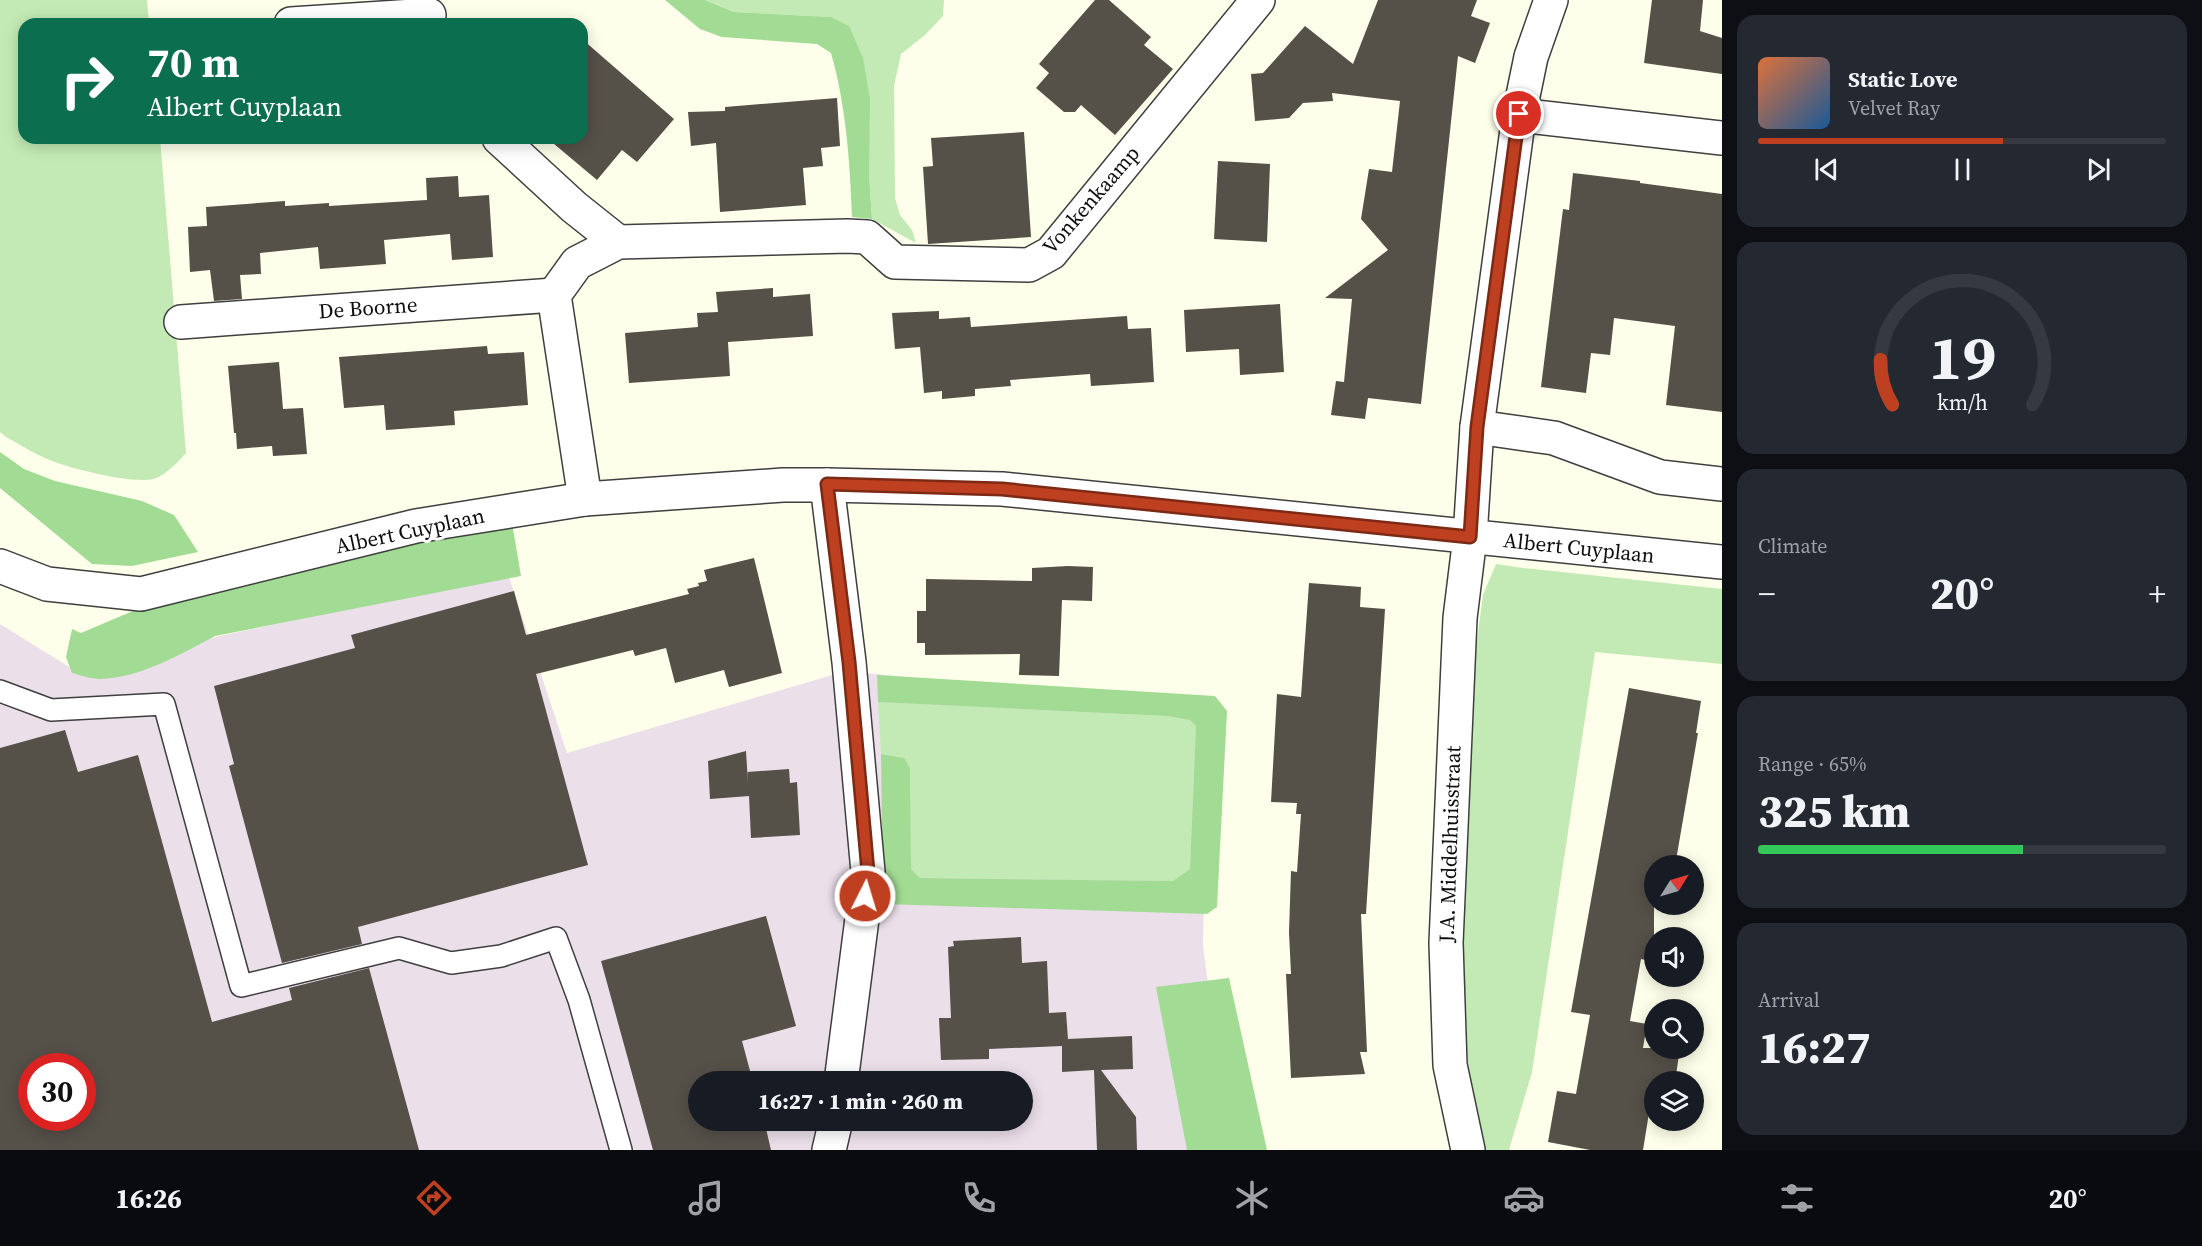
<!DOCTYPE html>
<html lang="en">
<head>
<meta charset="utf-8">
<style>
  body { margin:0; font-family:"Source Serif 4",serif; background:#242831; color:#f1f3f6; height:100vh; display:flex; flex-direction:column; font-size:22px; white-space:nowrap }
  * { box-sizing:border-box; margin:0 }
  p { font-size:20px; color:#9ea1a6 }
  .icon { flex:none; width:33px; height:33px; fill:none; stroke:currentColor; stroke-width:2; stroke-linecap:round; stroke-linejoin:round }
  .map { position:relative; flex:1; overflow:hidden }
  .details { display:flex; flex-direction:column; gap:15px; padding:15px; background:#0d0f14; width:480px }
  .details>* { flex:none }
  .banner { position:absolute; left:18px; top:18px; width:570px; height:126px; border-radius:18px; box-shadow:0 3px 15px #0003; background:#0b6e4f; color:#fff; overflow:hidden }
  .needle { width:39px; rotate:53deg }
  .buttons { position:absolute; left:1644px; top:855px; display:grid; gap:12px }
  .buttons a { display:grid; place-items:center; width:60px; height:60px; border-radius:50%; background:#171b24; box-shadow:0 3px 15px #0003; font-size:30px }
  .speed { position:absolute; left:18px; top:1053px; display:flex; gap:12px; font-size:30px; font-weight:700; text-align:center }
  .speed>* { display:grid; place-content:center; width:78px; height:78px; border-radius:50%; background:#171b24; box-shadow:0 3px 15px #0003; line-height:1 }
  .speed .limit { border:9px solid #d22; background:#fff; color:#111 }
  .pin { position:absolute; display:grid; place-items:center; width:51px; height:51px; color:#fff; margin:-26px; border:3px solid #fff; border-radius:50%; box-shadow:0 2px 6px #0007 }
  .me { position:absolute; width:66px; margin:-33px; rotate:5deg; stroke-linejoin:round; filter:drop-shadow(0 0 4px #0008) }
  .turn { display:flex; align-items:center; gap:21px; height:126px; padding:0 30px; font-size:27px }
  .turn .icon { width:78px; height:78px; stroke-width:2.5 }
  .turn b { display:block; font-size:42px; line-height:51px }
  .big { font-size:45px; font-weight:800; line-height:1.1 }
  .details .widget { flex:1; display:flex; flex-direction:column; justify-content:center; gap:9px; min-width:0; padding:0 21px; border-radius:18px; background:#242831 }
  .details .dial { align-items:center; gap:0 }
  .dial svg { height:156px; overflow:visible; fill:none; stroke:#363941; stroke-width:7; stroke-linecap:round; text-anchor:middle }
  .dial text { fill:#f1f3f6; stroke:none }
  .song { display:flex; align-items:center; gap:18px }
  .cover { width:72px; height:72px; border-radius:9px; background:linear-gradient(135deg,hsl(20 70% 55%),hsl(210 70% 35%)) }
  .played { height:6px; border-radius:3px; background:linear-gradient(90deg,#be4021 60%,#363941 60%) }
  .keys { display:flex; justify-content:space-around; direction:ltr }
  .heat { display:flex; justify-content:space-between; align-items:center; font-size:33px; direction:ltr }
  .charge { height:9px; border-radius:4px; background:linear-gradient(90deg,#34c759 65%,#363941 0) }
  .trip { position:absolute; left:688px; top:1071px; width:345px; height:60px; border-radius:30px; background:#171b24; box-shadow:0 3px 15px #0003; font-weight:800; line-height:60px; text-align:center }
  .dock { display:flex; height:96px; justify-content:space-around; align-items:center; background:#090b0e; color:#9ea1a6 }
  .dock .icon { width:42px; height:42px }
  .dock .on { color:#be4021 }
  .dock b { font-size:27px; color:#f1f3f6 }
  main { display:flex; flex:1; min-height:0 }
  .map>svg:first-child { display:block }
  .industrial { fill:#ebdfea; fill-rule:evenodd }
  .green { fill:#c3eab4 }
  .forest { fill:#a2db93 }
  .building { fill:#555048; fill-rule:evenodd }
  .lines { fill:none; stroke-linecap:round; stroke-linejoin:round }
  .service-casing { stroke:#3f3f3f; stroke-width:24 }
  .minor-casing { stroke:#3f3f3f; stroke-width:36 }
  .tertiary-casing { stroke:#3f3f3f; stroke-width:36 }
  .service { stroke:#fff; stroke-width:21 }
  .minor { stroke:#fff; stroke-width:33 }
  .tertiary { stroke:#fff; stroke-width:33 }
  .route-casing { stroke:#7c2a15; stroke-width:15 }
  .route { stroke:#be4021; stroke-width:10 }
  .labels { text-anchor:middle; stroke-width:6; stroke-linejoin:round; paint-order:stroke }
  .street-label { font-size:21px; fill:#0c0c0c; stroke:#fff }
</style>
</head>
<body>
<main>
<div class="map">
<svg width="1722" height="1150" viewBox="0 0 1722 1150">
  <rect width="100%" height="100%" fill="#feffea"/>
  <path class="industrial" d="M 508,574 L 567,753 L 846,671 L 1209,707 L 1203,945 L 1229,1150 L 0,1150 L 0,624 L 71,668 ZM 32,1066 L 82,1066 L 82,1118 L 32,1118 ZM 699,1082 L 1023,1082 L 1023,1120 L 699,1120 Z"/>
  <g class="green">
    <path d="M 0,0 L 147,0 L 149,24 L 24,24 L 24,138 L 160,138 L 186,453 C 178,462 165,476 153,479 C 131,484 73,469 52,461 C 36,455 21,445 6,437 L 0,432 Z"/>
    <polygon points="705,0 944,0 943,16 925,35 901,54 894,86 895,198 900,215 912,230 916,243 872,219 869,173 849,26 830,17 734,12"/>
    <polygon points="1496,564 1523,568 1722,589 1722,664 1595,652 1532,1072 1509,1150 1483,1150 1462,1027 1461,956 1476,648 1483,595"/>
    <polygon points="878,702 1167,716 1190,720 1196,726 1190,869 1173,881 920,878 911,870 910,768 904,758 881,754"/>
  </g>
  <g class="forest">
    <path d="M 665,0 L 705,0 L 734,12 L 831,17 L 849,26 L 863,58 L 870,99 L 869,173 L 872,219 L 852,217 C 850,163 846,105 831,53 L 817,44 L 722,37 L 700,29 Z"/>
    <polygon points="0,452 24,469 55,481 142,501 174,515 198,552 132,566 92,564 0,488"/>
    <path d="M 511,517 L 521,576 L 215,636 C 181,654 140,678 100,679 C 91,679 80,675 72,673 L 66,657 L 72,629 L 81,633 L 147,605 Z"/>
    <polygon points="877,675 1215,696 1227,711 1217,907 1207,914 883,904 881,754 904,758 910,768 911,869 920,878 1173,881 1190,869 1196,726 1190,720 1167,716 878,702"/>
    <polygon points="1229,978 1267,1150 1187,1150 1156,987"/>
  </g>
  <g class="building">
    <polygon points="1095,0 1109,0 1151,37 1144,45 1173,69 1115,135 1081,105 1075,112 1064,112 1036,88 1049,73 1039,64"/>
    <polygon points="1378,0 1477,0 1471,16 1490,23 1475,63 1458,56 1421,404 1368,398 1365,419 1331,415 1336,381 1344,382 1352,299 1325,298 1388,250 1361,219 1369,169 1392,172 1400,101 1332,93 1333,101 1303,103 1289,118 1255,121 1251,74 1263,73 1305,26 1353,64"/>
    <polygon points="1652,0 1703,0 1700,31 1722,38 1722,74 1644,63"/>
    <polygon points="582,39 674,119 637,162 622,150 597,180 547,138 582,138"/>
    <polygon points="837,98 840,146 821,148 823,166 803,168 806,205 720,212 716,143 691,146 688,112 725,111 725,107"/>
    <polygon points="1024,132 1031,237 928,244 923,167 933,166 931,138"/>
    <polygon points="1218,161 1270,164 1267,242 1214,239"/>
    <polygon points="1573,173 1640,181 1640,183 1722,194 1722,412 1666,405 1675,326 1614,318 1610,355 1591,353 1586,393 1541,387 1563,209 1569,210"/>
    <polygon points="458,176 459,197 489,195 493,257 452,260 450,234 384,240 386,264 320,269 318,247 260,253 261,274 240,275 242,299 214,301 210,270 190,272 188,227 207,226 206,207 285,201 285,206 329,203 329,206 427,200 426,178"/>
    <polygon points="773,288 773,297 810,294 813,336 728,342 730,376 629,383 625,333 698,327 697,313 718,312 716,292"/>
    <polygon points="1280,304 1284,372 1240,375 1239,349 1186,352 1184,310"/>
    <polygon points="939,311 939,319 970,317 971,327 1127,316 1128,329 1151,328 1154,382 1091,386 1090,374 1010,380 1011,386 975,389 975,396 942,399 942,391 924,393 920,347 895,349 892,313"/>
    <polygon points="487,346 488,354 524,352 528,405 454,411 455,425 386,430 384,405 344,408 339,357"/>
    <polygon points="279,362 283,409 303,408 307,454 273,456 272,446 237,449 236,433 234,433 228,366"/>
    <polygon points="754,558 782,673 729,687 724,670 675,683 666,648 635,656 633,650 536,674 588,865 358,927 362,944 282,963 229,766 234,764 214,686 355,648 351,635 514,591 526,635 689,594 687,589 699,586 698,583 707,581 704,570"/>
    <polygon points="1068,566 1093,567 1092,601 1062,600 1059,676 1019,675 1020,654 925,655 925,643 917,643 917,611 926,611 926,579 1032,581 1032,568"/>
    <polygon points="1309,583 1361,587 1360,607 1385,609 1366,914 1361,914 1367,1052 1360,1052 1365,1074 1291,1078 1286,974 1291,974 1289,932 1291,871 1297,872 1301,814 1296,814 1297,803 1271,802 1277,694 1301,697"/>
    <polygon points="1629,688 1701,701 1696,733 1698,733 1675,866 1654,866 1654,962 1641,959 1630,1021 1647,1024 1643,1048 1680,1048 1675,1082 1654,1082 1643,1150 1590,1150 1548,1142 1557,1091 1576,1094 1590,1015 1571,1012"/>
    <path d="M 65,730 L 78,772 L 138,755 L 212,1022 L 292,1000 L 289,988 L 369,968 L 419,1150 L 0,1150 L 0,748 ZM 32,1066 L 82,1066 L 82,1118 L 32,1118 Z"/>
    <polygon points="746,751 748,783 747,772 789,769 790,783 797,782 800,835 751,838 749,796 710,799 708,761"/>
    <polygon points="766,916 796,1026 742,1041 753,1082 699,1082 699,1120 764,1120 771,1150 653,1150 601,961"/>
    <polygon points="1021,937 1022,963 1047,961 1049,1013 1066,1012 1068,1039 1132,1036 1133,1069 1101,1070 1136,1117 1137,1150 1097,1150 1094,1070 1062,1072 1062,1046 989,1049 989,1059 941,1060 939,1018 951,1018 948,947 954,946 953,941"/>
  </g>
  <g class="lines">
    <defs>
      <polyline id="service" points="0,691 51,710 164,704 241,986 399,948 451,963 501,956 556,938 579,1000 621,1150"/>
      <g id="minor">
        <polyline points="291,24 429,15"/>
        <polyline points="1519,115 1722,138"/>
        <polyline points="499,138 574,207 618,242"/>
        <polyline points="181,322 554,295"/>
        <polyline points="1477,427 1554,438 1660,477 1722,484"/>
        <polyline points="827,485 849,662 868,872 841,1082"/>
        <polyline points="585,499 554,295 577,263 618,242 847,236 867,237 895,262 1029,265 1051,253 1258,0"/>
        <polyline points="829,1150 836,1120"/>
        <polyline points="1468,1150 1450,1065 1446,943 1460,618 1470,537 1477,427 1519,115 1531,57 1551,0"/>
      </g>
      <polyline id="tertiary" points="0,566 47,584 141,594 416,526 585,499 783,485 827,485 1002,489 1722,562"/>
    </defs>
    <use href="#service" class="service-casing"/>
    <use href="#minor" class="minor-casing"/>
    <use href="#tertiary" class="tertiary-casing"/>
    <use href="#service" class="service"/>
    <use href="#minor" class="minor"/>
    <use href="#tertiary" class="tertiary"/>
  </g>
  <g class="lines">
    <defs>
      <polyline id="route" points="865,896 868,872 849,662 827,484 1002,489 1470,537 1477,427 1519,114"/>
    </defs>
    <use href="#route" class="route-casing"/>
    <use href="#route" class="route"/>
  </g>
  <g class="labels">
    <g class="street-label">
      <text transform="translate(1091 200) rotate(-49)" y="7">Vonkenkaamp</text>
      <text transform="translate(368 308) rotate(-4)" y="7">De Boorne</text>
      <text transform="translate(410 531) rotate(-12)" y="7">Albert Cuyplaan</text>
      <text transform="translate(1579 548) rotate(6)" y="7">Albert Cuyplaan</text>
      <text transform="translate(1450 844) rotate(-88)" y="7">J.A. Middelhuisstraat</text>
    </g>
  </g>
</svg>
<div class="buttons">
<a><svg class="needle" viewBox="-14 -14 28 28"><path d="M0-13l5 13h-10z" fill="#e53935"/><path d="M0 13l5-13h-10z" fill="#9ea1a6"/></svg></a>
<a><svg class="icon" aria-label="sound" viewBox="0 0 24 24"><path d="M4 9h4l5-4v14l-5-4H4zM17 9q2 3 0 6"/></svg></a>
<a><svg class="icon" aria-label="search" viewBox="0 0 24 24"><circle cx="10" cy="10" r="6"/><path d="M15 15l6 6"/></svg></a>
<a><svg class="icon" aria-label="layers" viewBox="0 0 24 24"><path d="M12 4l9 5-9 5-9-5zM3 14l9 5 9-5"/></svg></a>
</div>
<div class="speed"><div class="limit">30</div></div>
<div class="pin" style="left:1519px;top:114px;background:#d93025"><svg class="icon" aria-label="arrive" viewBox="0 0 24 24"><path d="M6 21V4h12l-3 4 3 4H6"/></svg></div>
<svg class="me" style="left:865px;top:896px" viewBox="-20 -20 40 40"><circle r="17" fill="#be4021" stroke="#fff" stroke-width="3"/><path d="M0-11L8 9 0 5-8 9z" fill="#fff"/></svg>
<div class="trip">16:27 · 1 min · 260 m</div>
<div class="banner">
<div class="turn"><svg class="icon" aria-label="right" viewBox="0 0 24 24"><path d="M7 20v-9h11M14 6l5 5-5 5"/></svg><div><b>70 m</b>Albert Cuyplaan</div></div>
</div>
</div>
<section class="details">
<div class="widget">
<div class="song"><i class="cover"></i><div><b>Static Love</b><p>Velvet Ray</p></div></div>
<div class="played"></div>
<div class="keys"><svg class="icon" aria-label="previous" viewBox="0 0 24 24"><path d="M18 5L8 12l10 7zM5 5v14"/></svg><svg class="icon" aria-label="pause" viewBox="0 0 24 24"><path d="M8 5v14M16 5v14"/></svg><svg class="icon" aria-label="next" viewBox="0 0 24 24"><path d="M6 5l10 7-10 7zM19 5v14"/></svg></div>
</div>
<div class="widget dial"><svg viewBox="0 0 100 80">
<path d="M14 69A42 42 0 1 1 86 69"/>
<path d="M14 69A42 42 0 0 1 8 46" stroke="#be4021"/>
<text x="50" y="56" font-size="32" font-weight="700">19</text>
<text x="50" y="72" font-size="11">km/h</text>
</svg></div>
<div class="widget"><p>Climate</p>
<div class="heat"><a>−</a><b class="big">20°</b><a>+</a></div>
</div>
<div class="widget"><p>Range · 65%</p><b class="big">325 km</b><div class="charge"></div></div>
<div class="widget"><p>Arrival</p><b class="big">16:27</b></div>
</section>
</main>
<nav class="dock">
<b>16:26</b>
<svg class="icon on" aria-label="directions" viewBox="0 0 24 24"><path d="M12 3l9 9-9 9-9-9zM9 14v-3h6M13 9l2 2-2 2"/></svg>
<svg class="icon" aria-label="music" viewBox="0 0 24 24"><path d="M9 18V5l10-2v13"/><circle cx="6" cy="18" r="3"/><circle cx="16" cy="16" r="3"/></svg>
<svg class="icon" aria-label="phone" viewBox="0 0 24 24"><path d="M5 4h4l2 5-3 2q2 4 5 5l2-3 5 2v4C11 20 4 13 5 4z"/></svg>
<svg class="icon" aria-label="climate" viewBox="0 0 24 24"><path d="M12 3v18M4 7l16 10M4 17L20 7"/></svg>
<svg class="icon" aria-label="car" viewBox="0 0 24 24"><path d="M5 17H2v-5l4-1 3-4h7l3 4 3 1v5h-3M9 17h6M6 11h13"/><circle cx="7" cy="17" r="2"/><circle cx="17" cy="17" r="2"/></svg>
<svg class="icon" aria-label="filters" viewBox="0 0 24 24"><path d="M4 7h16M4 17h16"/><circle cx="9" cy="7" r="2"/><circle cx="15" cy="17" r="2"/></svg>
<b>20°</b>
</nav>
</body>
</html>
